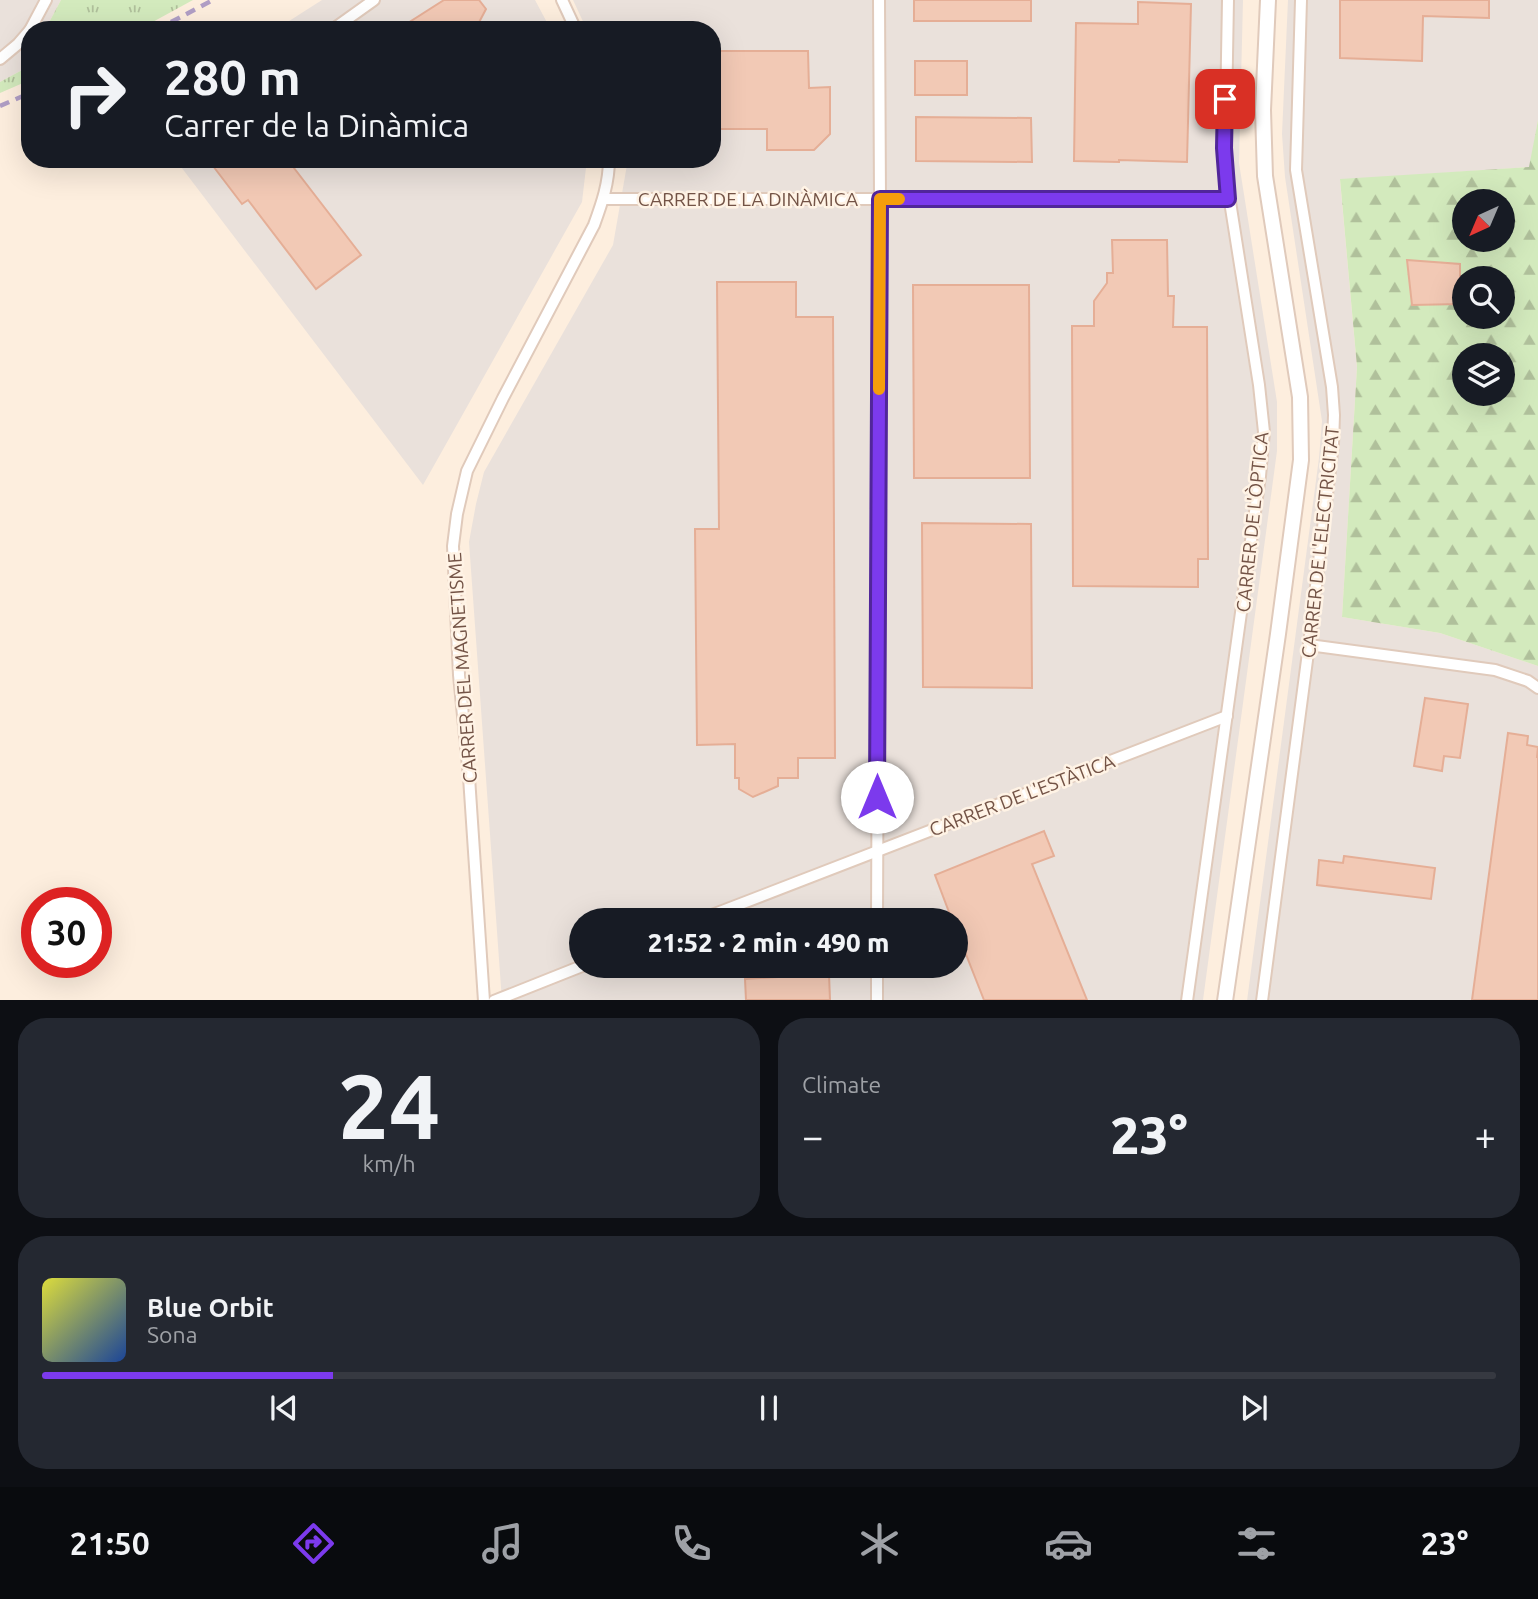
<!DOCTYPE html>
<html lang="en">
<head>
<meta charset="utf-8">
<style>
  body { margin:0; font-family:Ubuntu,sans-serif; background:#242831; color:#f1f3f6; height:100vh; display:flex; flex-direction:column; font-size:26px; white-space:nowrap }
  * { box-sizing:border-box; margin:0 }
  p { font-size:23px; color:#9ea1a6 }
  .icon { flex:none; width:38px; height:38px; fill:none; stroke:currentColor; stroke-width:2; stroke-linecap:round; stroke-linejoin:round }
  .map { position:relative; height:1000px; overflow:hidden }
  .details { display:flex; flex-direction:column; gap:18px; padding:18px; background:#0d0f14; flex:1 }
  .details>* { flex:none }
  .banner { position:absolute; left:21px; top:21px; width:700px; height:147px; border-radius:28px; box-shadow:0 7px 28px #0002; background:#171b24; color:#f1f3f6; overflow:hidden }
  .needle { width:46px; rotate:224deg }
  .controls { position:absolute; left:1452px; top:189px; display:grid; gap:14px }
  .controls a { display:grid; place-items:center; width:63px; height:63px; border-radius:50%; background:#171b24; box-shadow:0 7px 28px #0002; font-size:35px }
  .speed { position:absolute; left:21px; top:887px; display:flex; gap:14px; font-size:35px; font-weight:700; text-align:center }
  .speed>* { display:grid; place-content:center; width:91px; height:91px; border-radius:50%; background:#171b24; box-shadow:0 7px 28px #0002; line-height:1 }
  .speed .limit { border:10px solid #d22; background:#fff; color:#111 }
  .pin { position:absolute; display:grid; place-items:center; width:60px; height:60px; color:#fff; margin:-30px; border-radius:14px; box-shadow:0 4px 10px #0006 }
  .me { position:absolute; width:77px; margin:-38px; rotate:0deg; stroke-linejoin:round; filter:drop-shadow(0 0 5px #0008) }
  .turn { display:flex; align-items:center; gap:24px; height:147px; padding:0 28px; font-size:32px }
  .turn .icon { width:91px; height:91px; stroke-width:2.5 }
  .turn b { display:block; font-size:49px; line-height:60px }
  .big { font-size:52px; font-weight:800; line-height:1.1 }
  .details .tile { flex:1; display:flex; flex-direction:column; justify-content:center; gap:10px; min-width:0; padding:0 24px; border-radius:28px; background:#242831 }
  .details .dial { align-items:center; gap:0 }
  .dial b { font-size:91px; line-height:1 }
  .song { display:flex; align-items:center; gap:21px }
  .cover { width:84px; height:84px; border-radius:10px; background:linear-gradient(135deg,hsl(60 70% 55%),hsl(220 70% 35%)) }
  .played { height:7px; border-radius:4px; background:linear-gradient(90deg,#7c3aed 20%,#363941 20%) }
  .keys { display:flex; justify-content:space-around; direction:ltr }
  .heat { display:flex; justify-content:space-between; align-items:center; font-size:38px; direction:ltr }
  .details .tiles { flex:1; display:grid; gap:18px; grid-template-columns:1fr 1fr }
  .tile:last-child { grid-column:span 2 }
  .trip { position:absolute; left:569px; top:908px; width:399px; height:70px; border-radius:35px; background:#171b24; box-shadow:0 7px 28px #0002; font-weight:800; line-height:70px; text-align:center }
  .menu { display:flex; height:112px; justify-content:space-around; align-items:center; background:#090b0e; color:#9ea1a6 }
  .menu .icon { width:49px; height:49px }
  .menu .selected { color:#7c3aed }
  .menu b { font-size:32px; color:#f1f3f6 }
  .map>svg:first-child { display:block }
  .industrial { fill:#eae1db; fill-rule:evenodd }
  .grass { fill:url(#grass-tufts) }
  .forest { fill:url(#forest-firs); fill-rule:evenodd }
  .building { fill:#f2c9b5; stroke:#e5ae96; stroke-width:2 }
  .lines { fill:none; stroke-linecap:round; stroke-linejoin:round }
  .minor-casing { stroke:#e0cabb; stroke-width:14 }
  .tertiary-casing { stroke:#e0cabb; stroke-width:18 }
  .minor { stroke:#fff; stroke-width:10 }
  .tertiary { stroke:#fff; stroke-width:14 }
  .rail { stroke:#b09ec5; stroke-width:4.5; stroke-dasharray:10 7; stroke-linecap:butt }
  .route-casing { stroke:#51269a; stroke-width:18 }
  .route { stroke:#7c3aed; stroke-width:12 }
  .slow { stroke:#f59e0b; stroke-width:12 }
  .labels { text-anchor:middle; stroke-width:5; stroke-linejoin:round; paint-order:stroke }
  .street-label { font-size:19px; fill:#735346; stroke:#fff3e5 }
</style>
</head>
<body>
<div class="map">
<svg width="1538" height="1001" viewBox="0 0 1538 1001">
  <defs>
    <pattern id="grass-tufts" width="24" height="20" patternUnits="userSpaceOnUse" patternTransform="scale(1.75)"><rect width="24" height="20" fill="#d3eabd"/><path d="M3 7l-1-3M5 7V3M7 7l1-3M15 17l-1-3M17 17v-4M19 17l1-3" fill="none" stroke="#b0c09b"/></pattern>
    <pattern id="forest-firs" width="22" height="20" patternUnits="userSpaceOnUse" patternTransform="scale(1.75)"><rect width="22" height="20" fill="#d3eabd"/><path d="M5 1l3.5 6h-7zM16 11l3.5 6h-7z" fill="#b0c09b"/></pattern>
  </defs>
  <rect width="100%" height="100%" fill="#fdeede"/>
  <g class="industrial">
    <polygon points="0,0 61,0 45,30 30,30 30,57 24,69 0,82"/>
    <polygon points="322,0 535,0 551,30 275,30"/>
    <path d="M 573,0 L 1243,0 L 1239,163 L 1277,402 L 1277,451 L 1203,1000 L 502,1001 L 469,542 L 476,504 L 484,472 L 613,245 L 628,159 L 712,159 L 712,30 L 587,30 ZM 581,920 L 956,920 L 956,966 L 581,966 Z"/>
    <polygon points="1288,0 1538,0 1538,120 1530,167 1340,180 1357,367 1342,617 1440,633 1538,666 1538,1000 1247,1001 1319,458 1322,421 1285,177 1282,134"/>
    <polygon points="175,159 587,159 582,202 423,485"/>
  </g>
  <g class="grass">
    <polygon points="61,0 193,0 138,30 45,30"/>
    <polygon points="30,57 30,80 0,93 0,82 24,69"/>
  </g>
  <path class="forest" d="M 1538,120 L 1538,666 L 1440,633 L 1342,617 L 1357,367 L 1340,179 L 1529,167 ZM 1465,201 L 1503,201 L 1503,240 L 1465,240 ZM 1465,278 L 1503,278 L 1503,317 L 1465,317 ZM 1465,355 L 1503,355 L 1503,394 L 1465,394 Z"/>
  <g class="building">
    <polygon points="444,0 479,0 486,9 475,30 397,30"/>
    <rect x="914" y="0" width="117" height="21"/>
    <polygon points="1340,0 1489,0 1489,18 1423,16 1422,61 1340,58"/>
    <polygon points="1138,2 1191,4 1187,162 1119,160 1119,162 1074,161 1076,23 1138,24"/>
    <polygon points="712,51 808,51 809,88 830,87 830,134 814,150 767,150 767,129 712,129"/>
    <rect x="915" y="61" width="52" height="34"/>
    <polygon points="916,117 1031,118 1032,162 916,161"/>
    <polygon points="221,159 287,159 361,255 316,289 248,200 242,204 213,166"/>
    <polygon points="1112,240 1167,240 1168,296 1174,296 1173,327 1207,327 1208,559 1198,559 1198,587 1073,586 1072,326 1094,326 1094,301 1107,283 1107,273 1113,273"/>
    <polygon points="1407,260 1460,264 1460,304 1412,305"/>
    <polygon points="717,282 796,282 796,317 833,317 835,758 798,758 798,778 778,778 778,786 753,797 739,789 739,778 735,778 735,744 697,745 695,529 719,529"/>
    <polygon points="913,285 1029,285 1030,478 914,478"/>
    <polygon points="922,523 1031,524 1032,688 923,687"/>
    <polygon points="1425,698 1468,704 1460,758 1444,756 1442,771 1414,766"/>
    <polygon points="1508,733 1528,736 1527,745 1538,747 1537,757 1538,757 1538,1000 1472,1000"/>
    <polygon points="1044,831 1054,856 1032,864 1087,1000 984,1000 956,929 956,920 952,920 935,875"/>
    <polygon points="1344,856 1435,868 1431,899 1317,885 1319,860 1343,863"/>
    <polygon points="829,974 830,1000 746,1000 745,979"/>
  </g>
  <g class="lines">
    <defs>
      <g id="minor">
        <polyline points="562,0 576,30"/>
        <polyline points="30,30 46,0"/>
        <polyline points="332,30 374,0"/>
        <polyline points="0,59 18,44 30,30"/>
        <polyline points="604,199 1228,199"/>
        <polyline points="1309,645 1495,670 1528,681 1538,688"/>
        <polyline points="699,920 1227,716"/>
        <polyline points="877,920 880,199 879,0"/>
        <path d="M 484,1001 L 469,777 L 459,675 L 453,546 L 457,514 L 467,471 L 503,398 L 594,225 C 602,203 609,183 609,159"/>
        <polyline points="494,1001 582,966"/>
        <polyline points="877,1001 877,966"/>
        <polyline points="1187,1001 1260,476 1264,432 1259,385 1225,170 1228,0"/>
        <polyline points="1262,1001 1309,645 1333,444 1334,415 1332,387 1296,170 1301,0"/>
      </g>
      <polyline id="tertiary" points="1225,1001 1278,634 1301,460 1300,397 1265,176 1263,110 1268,0"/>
    </defs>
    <use href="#minor" class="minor-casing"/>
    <use href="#tertiary" class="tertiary-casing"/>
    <use href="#minor" class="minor"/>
    <use href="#tertiary" class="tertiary"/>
    <g class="rail">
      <polyline points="156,30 213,0"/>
      <polyline points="0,106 30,93"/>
    </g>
  </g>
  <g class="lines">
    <defs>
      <polyline id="route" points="877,797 880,199 1228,199 1224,148 1225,99"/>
    </defs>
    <use href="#route" class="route-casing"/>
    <use href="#route" class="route"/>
    <polyline class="slow" points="879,389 880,199 899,199"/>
  </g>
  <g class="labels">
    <g class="street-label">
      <text x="748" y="206">CARRER DE LA DINÀMICA</text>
      <text transform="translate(1252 522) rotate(-84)" y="7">CARRER DE L'ÒPTICA</text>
      <text transform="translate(1320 542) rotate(-84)" y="7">CARRER DE L'ELECTRICITAT</text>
      <text transform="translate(462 668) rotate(-94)" y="7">CARRER DEL MAGNETISME</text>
      <text transform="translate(1022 795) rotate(-21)" y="7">CARRER DE L'ESTÀTICA</text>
    </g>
  </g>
</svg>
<div class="controls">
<a><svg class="needle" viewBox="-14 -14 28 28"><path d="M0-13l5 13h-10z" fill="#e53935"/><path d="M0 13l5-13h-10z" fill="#9ea1a6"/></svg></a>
<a><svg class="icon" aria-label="search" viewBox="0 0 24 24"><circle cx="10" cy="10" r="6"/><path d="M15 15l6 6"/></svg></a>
<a><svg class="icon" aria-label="layers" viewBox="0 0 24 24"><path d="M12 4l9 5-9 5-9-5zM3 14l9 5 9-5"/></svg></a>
</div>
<div class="speed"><div class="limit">30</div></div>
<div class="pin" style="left:1225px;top:99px;background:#d93025"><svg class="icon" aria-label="arrive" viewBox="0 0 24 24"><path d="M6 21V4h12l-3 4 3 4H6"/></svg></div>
<svg class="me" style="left:877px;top:797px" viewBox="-20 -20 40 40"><circle r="19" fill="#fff"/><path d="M0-13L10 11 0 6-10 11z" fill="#7c3aed"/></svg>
<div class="trip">21:52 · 2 min · 490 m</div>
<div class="banner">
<div class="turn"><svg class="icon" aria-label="right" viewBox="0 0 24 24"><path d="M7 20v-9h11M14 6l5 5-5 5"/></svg><div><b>280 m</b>Carrer de la Dinàmica</div></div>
</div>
</div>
<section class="details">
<div class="tiles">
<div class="tile dial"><b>24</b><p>km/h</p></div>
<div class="tile"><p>Climate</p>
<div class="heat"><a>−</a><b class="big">23°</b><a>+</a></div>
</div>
<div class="tile">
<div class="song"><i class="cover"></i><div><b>Blue Orbit</b><p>Sona</p></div></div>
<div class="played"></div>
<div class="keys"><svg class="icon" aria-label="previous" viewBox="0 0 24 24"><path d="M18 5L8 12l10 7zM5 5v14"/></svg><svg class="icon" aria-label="pause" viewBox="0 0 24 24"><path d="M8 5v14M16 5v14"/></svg><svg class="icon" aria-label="next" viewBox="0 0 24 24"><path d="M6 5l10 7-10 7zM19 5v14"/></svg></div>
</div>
</div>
</section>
<nav class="menu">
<b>21:50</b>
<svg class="icon selected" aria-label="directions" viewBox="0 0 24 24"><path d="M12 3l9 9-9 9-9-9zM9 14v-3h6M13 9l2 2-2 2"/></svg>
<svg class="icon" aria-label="music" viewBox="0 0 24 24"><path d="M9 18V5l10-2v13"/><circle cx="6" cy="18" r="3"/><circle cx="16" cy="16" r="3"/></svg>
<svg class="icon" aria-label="phone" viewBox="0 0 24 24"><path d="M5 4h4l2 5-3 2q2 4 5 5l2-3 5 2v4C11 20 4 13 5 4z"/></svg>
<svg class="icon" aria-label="climate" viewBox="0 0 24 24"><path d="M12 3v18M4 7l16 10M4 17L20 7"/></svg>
<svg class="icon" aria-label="car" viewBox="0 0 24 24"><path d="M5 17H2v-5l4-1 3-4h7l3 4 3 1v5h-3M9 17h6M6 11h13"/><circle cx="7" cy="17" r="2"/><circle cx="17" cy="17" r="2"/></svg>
<svg class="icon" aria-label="filters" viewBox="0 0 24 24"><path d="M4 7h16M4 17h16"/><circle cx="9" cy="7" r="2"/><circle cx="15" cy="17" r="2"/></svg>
<b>23°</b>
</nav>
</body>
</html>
